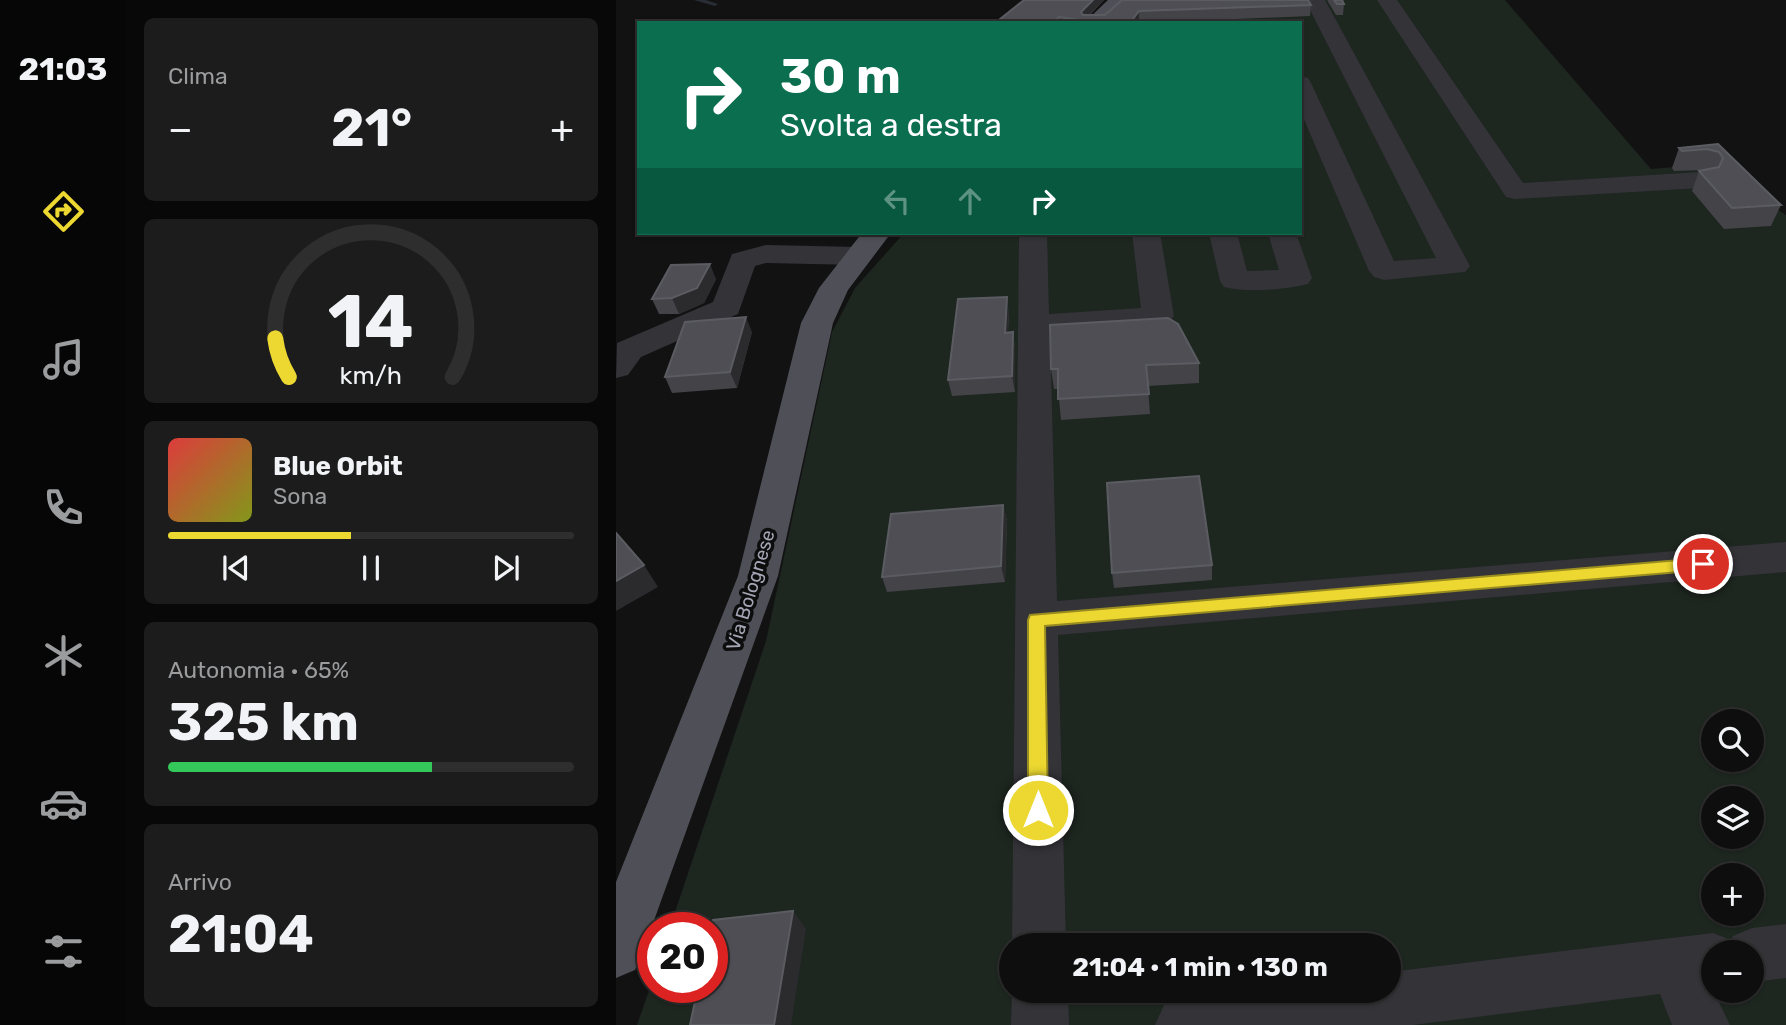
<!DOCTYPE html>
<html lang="it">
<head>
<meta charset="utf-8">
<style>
  body { margin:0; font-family:Rubik,sans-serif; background:#1c1c1c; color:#f1f3f6; height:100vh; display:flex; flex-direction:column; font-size:26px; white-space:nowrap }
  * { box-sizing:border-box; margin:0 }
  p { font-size:23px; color:#9b9c9e }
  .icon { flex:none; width:38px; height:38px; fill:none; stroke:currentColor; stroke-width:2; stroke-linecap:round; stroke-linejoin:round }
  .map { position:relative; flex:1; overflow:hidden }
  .panel { display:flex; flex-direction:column; gap:18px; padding:18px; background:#080808; width:490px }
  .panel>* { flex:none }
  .hud { position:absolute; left:21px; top:21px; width:665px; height:214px; border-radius:0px; box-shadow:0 2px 5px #0004,0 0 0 2px #2e2e2e; background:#0b6e4f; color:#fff; overflow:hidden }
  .fabs { position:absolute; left:1085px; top:709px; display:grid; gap:14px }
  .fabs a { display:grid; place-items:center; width:63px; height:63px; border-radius:50%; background:#0e0e0e; box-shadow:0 2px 5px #0004,0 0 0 2px #2e2e2e; font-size:35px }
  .speed { position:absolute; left:21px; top:912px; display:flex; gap:14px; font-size:35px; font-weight:700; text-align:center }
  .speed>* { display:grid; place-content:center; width:91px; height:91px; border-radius:50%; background:#0e0e0e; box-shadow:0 2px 5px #0004,0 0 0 2px #2e2e2e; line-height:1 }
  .speed .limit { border:10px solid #d22; background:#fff; color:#111 }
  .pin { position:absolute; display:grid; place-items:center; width:60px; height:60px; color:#fff; margin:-30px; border:4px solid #fff; border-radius:50%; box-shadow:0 2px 7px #0007 }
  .me { position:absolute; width:77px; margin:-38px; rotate:0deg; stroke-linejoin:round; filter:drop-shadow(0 0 5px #0008) }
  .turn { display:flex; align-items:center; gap:24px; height:147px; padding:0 28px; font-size:32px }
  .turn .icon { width:91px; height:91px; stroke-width:2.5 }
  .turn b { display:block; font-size:49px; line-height:60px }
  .lanes { display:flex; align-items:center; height:66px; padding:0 28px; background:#0003; justify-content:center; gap:35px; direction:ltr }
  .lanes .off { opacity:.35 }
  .big { font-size:52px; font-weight:700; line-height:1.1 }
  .panel .widget { flex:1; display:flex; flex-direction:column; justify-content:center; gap:10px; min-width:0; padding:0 24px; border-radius:10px; background:#1c1c1c }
  .panel .dial { align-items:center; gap:0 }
  .dial svg { height:182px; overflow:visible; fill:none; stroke:#2e2e2e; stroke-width:7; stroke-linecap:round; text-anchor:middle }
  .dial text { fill:#f1f3f6; stroke:none }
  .song { display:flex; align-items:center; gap:21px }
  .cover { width:84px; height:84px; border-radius:10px; background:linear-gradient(135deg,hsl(0 70% 55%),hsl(70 70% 35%)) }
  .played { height:7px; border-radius:4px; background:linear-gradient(90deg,#ecd831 45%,#2e2e2e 45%) }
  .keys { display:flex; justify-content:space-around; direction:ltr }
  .heat { display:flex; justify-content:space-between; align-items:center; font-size:38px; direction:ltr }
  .charge { height:10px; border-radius:5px; background:linear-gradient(90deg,#34c759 65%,#2e2e2e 0) }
  .trip { position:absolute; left:383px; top:933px; width:402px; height:70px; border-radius:35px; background:#0e0e0e; box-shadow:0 2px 5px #0004,0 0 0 2px #2e2e2e; font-weight:700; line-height:70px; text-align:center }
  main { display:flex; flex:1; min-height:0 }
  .tabs { display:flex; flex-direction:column; width:126px; justify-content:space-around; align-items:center; background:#060606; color:#9b9c9e }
  .tabs .icon { width:49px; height:49px }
  .tabs .selected { color:#ecd831 }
  .tabs b { font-size:32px; color:#f1f3f6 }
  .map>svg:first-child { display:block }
  .green { fill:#1e2620; fill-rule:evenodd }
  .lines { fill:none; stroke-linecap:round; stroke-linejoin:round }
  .stream { fill:#292d36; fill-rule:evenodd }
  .minor { fill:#333338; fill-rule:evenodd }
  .major { fill:#4f4f57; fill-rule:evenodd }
  .wall { fill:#434348 }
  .shaded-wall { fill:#2b2b2e }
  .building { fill:#4e4e54; stroke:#5b5c62; stroke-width:2 }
  .route { fill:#ecd831; stroke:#998c20; stroke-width:2 }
  .labels { text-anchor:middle; stroke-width:7; stroke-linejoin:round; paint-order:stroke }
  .street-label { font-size:19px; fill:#a3a5b3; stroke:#0d0d0e }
</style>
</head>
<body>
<main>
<nav class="tabs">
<b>21:03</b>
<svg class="icon selected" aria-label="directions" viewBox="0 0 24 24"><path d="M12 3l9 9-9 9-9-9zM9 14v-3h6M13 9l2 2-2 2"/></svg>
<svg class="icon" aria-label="music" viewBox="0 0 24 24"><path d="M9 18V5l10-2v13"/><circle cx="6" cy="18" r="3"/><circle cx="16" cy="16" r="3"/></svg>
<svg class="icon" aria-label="phone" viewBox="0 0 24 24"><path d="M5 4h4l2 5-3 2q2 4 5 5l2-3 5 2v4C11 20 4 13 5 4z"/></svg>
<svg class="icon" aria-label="climate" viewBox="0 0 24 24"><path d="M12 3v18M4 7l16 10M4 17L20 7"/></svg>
<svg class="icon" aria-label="car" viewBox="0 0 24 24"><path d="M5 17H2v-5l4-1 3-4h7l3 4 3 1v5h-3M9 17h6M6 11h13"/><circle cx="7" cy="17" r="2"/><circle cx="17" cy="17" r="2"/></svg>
<svg class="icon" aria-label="filters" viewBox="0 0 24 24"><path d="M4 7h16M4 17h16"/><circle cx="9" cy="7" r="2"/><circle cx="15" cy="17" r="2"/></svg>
</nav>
<section class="panel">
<div class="widget"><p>Clima</p>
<div class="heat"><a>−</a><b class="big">21°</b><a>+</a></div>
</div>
<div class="widget dial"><svg viewBox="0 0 100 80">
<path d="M14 69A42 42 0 1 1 86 69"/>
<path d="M14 69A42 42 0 0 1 8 52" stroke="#ecd831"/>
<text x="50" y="56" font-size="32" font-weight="700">14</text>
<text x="50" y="72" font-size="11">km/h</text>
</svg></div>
<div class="widget">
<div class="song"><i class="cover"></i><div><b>Blue Orbit</b><p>Sona</p></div></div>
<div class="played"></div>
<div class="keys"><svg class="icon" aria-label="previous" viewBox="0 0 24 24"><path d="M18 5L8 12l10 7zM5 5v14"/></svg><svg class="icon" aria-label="pause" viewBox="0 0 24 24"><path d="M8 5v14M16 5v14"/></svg><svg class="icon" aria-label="next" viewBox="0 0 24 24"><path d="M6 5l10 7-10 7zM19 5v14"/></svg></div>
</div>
<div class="widget"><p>Autonomia · 65%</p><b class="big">325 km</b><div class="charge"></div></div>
<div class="widget"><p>Arrivo</p><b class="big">21:04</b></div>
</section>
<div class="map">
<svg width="1170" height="1025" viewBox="0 0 1170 1025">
  <rect width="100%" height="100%" fill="#121213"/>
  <path class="green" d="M 673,0 L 889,0 L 1035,169 L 1094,164 L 1170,215 L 1170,1025 L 21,1025 L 37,979 L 37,987 L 96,987 L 96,928 L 54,927 L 150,641 L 216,332 L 239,288 L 288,233 L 684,233 L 684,23 L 508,23 ZM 1097,721 L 1136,721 L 1136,760 L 1097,760 ZM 1097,798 L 1136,798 L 1136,836 L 1097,836 ZM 1097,875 L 1136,875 L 1136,914 L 1097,914 ZM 396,945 L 774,945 L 774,990 L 396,990 ZM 1097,952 L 1136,952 L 1136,990 L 1097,990 Z"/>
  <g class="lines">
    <polygon class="stream" points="78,0 90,0 102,4 99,6"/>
    <g class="minor">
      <polygon points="689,0 709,0 854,266 849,272 768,280 758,277 753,271 684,110 684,76 692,78 695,83 778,261 820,258"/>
      <polygon points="761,0 781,0 907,183 1084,172 1093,174 1097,180 1093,186 1084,188 899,199 890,197"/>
      <polygon points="403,233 431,233 433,314 525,308 516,233 544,233 558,316 553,323 542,325 434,332 441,601 1170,542 1170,572 442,635 450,945 396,945"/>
      <path d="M 593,233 L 621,233 L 631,271 L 663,270 L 652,233 L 680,233 L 696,278 L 692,284 C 667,290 632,293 608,287 L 604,281 Z"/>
      <polygon points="150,245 242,247 252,250 257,256 252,262 242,265 150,263 139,266 122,314 25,357 12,375 0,378 1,343 97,302 116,254"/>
      <path d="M 1170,924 L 1170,978 L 1136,982 L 1136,952 L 1097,952 L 1097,990 L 1114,1025 L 1056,1025 L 1044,994 L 797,1025 L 539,1025 L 548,1005 C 606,981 709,990 774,990 L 774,972 L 1097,933 L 1115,940 L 1117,936 L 1136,928 Z"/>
      <polygon points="396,990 452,990 453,1025 395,1025"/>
    </g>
    <g class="major">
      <polygon points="492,0 514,0 490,23 468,23"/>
      <polygon points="246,233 275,233 232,290 217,323 162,576 27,951 19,970 0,978 0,882 122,576 185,323 203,288"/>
    </g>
  </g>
  <g class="wall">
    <polygon points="488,0 474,15 489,15 506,0 695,5 694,16 523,23 384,23 383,20"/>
    <polygon points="711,0 726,0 728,4 727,15 720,15"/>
    <polygon points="1102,144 1165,205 1155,226 1108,229 1076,191 1083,171 1086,170 1058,171 1056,168 1063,148"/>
    <polygon points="100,279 88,303 63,314 43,314 36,299"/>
    <polygon points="393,312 392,333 397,332 399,348 399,392 336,396 332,380"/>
    <polygon points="136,332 121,388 56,393 49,377"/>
    <polygon points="583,363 583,383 532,386 534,414 445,420 442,389 438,389 435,369"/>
    <polygon points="387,505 391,521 389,582 271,592 266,577"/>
    <polygon points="596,565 596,580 498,588 496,573"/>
  </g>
  <g class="shaded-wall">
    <polygon points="477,0 488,0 468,20 465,12"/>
    <polygon points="523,11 523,23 514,23"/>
    <polygon points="94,264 100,279 88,303 63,314 56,298"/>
    <polygon points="391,297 393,312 391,348 389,333"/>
    <polygon points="130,317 136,332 121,388 114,372"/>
    <polygon points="397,332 399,348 399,392 396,376"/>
    <polygon points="387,505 391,521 389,582 385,566"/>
    <polygon points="28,565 42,587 0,611 0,581"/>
    <polygon points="177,911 190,929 175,1025 158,1025"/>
  </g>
  <g class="building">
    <polygon points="408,0 477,0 465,12 467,15 489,15 506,0 692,0 695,5 523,11 514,23 486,23 443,17 437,23 400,23 383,20"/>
    <polygon points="718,0 726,0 728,4 721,4"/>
    <polygon points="1102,144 1165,205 1116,208 1083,171 1103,167 1107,158 1103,152 1091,149 1066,151 1063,148"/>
    <polygon points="94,264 81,288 56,298 36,299 55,265"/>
    <polygon points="391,297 389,333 397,332 396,376 332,380 342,299"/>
    <polygon points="130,317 114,372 49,377 69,322"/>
    <polygon points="552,318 562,324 583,363 530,365 533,394 442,399 442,369 435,369 434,325"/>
    <polygon points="583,476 596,565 496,573 491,483"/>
    <polygon points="387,505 385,566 266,577 275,514"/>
    <polygon points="0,533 28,565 0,581"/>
    <polygon points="177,911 158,1025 74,1025 82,987 96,987 96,928 95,928 97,920"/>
  </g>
  <polygon class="route" points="1087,558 1095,564 1087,570 429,626 432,810 429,816 422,819 415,816 412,810 412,620 414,615"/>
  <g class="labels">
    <g class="street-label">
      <text transform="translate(134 590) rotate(-73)" y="7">Via Bolognese</text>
    </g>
  </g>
</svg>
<div class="fabs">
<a><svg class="icon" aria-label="search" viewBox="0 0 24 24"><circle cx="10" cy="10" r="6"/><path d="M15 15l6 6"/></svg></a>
<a><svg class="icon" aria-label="layers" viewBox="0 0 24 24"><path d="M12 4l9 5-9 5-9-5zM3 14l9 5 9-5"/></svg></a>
<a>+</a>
<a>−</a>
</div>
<div class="speed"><div class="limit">20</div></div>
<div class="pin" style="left:1087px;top:564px;background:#d93025"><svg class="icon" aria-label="arrive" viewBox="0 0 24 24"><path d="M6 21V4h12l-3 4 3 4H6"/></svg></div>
<svg class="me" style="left:422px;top:810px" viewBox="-20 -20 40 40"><circle r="17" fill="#ecd831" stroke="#fff" stroke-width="3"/><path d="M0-11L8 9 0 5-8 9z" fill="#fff"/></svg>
<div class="trip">21:04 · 1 min · 130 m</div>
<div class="hud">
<div class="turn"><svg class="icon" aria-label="right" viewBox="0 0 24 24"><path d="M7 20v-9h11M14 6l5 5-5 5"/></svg><div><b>30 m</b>Svolta a destra</div></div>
<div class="lanes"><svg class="icon off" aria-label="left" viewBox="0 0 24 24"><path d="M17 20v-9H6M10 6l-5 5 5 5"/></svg><svg class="icon off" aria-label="ahead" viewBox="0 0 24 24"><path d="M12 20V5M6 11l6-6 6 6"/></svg><svg class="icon" aria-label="right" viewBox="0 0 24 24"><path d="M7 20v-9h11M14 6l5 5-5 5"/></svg></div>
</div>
</div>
</main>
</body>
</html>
